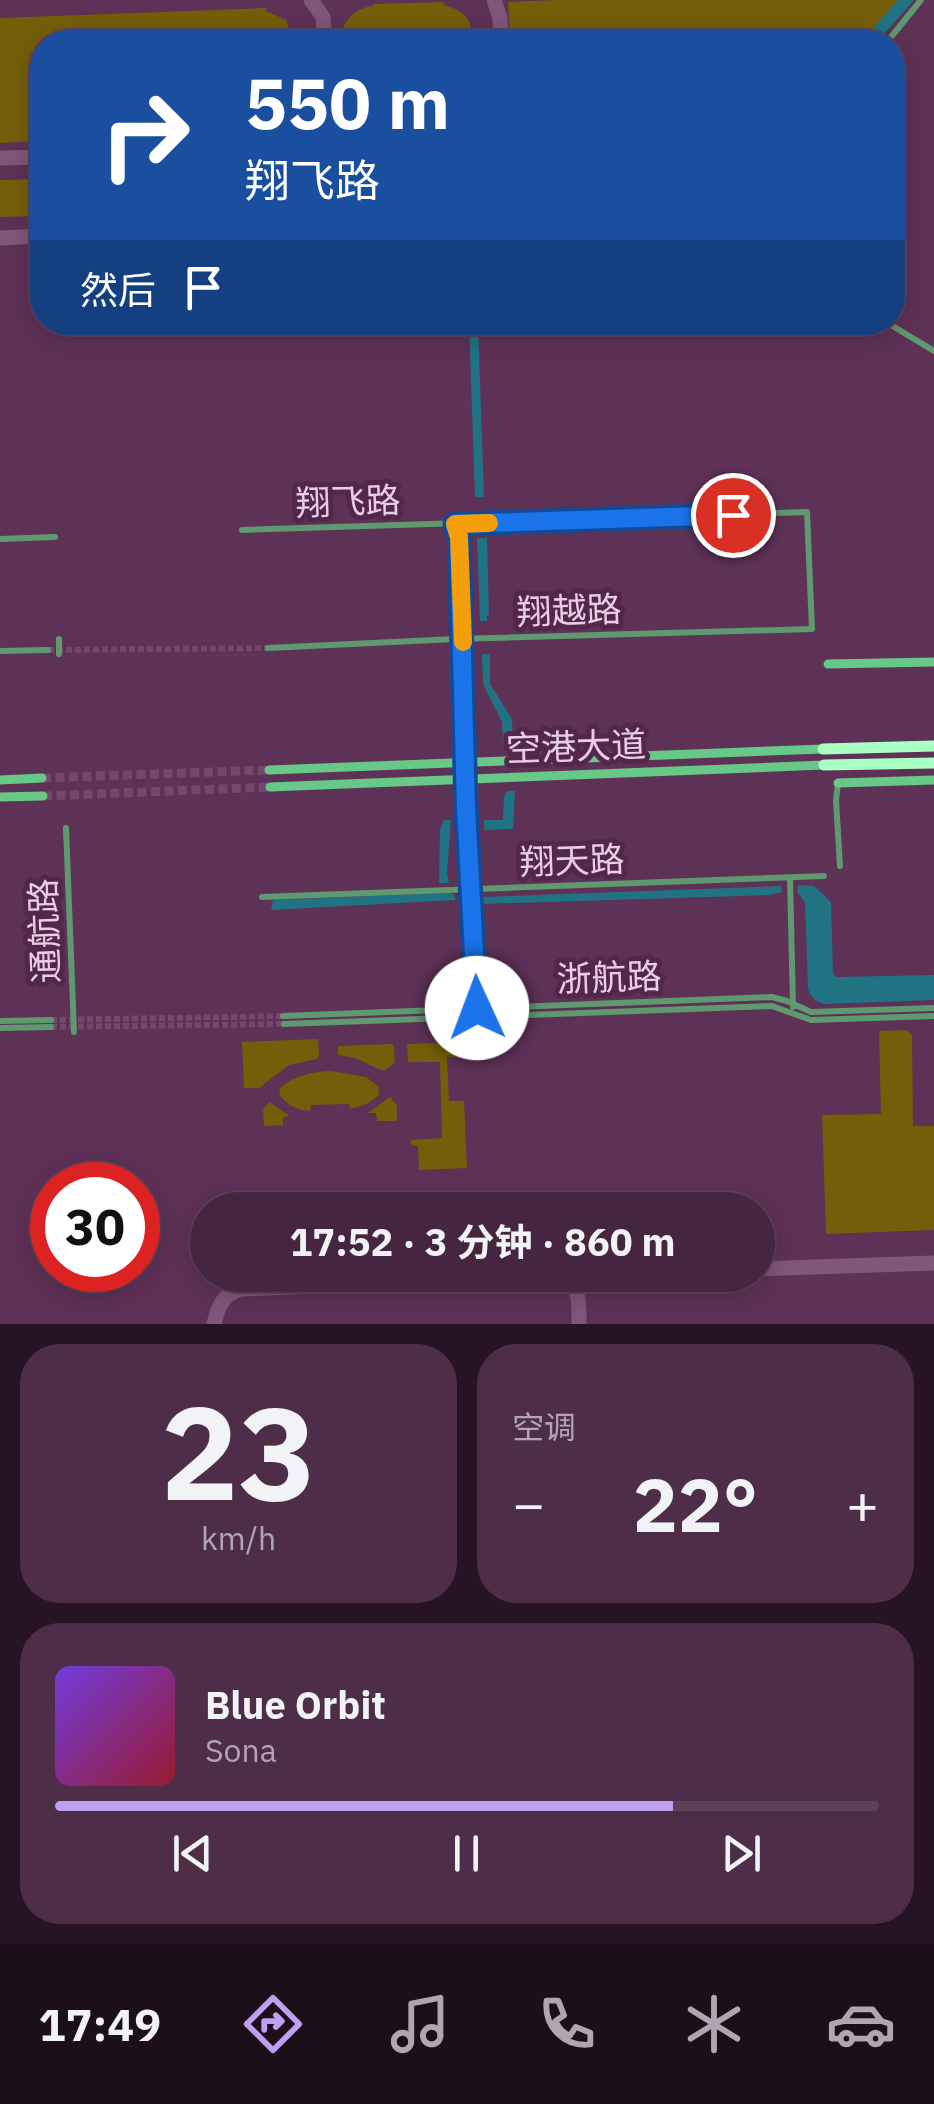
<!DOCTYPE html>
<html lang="zh">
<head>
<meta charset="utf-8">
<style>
  body { margin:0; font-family:"IBM Plex Sans","Noto Sans SC",sans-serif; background:#4d2d48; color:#f1f3f6; height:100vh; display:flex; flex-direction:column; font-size:38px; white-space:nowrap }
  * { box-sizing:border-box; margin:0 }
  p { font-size:32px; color:#b0a5b1 }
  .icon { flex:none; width:55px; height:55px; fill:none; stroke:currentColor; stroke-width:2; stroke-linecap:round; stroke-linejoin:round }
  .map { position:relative; height:1324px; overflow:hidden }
  .details { display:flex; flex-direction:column; gap:20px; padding:20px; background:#261424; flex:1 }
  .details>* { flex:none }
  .hud { position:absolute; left:30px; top:30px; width:875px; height:305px; border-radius:40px; box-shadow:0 5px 25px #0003,0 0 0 2px #5e425a; background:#1a4fa0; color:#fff; overflow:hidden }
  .speed { position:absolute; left:30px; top:1162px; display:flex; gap:20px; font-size:50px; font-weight:700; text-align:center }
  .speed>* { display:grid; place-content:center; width:130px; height:130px; border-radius:50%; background:#462541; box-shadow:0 5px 25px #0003,0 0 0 2px #5e425a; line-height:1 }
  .speed .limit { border:15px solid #d22; background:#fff; color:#111 }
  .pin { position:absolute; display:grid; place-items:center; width:85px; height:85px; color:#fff; margin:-42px; border:5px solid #fff; border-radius:50%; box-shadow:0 2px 10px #0007 }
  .me { position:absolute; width:110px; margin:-55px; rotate:358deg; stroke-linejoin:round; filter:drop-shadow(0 0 8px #0008) }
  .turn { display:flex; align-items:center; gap:35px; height:210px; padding:0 50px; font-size:45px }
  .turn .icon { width:130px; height:130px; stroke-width:2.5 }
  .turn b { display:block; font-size:70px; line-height:85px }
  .then { display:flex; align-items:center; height:95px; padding:0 50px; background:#0003; gap:20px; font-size:38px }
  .big { font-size:75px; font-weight:700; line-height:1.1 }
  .details .card { flex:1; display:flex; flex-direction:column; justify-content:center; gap:15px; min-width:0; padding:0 35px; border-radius:40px; background:#4d2d48 }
  .details .dial { align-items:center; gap:0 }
  .dial b { font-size:130px; line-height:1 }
  .song { display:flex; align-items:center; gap:30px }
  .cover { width:120px; height:120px; border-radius:15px; background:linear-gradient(135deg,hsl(260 70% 55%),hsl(350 70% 35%)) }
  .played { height:10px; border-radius:5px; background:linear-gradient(90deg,#bca0f2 75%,#5e425a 75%) }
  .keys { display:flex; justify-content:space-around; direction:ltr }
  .heat { display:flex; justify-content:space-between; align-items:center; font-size:55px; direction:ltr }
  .details .tiles { flex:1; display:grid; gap:20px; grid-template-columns:1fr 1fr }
  .card:last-child { grid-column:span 2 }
  .trip { position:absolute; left:190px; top:1192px; width:585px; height:100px; border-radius:50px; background:#462541; box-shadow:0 5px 25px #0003,0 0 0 2px #5e425a; font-weight:700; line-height:100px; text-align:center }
  .tab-bar { display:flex; height:160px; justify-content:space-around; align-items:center; background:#1c0f1a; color:#b0a5b1 }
  .tab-bar .icon { width:70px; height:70px }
  .tab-bar .selected { color:#bca0f2 }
  .tab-bar b { font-size:45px; color:#f1f3f6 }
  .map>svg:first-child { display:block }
  .green { fill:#745e09 }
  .water { fill:#217383 }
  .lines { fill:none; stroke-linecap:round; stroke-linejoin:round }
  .taxiway { stroke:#805679; stroke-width:15 }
  .street-tunnel { stroke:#73486c; stroke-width:6; stroke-dasharray:6 3; stroke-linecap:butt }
  .secondary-tunnel { stroke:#73486c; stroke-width:9; stroke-dasharray:9 4.5; stroke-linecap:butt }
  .street { stroke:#5f9970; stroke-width:6 }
  .secondary { stroke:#67c887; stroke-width:9 }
  .highway { stroke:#aaffc3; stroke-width:11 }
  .route-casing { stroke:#114b97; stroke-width:25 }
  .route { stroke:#1a73e8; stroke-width:18 }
  .slow { stroke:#f59e0b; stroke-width:18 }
  .labels { text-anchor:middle; stroke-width:10; stroke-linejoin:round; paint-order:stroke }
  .street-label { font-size:35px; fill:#e9cde3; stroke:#53264c }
</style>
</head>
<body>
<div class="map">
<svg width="934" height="1324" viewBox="0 0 934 1324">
  <rect width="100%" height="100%" fill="#5e3157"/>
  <g class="green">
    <polygon points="557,0 898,0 861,42 510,42 508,2"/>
    <path d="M 443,2 L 444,5 C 467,12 472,19 472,42 L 341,42 C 340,23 354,8 373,6 L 373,4 Z"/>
    <polygon points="266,8 266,11 286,20 294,42 42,42 42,141 0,143 0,18"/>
    <polygon points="42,179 42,216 0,217 0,180"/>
    <polygon points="906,1030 912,1035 913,1126 934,1126 934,1230 826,1234 822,1115 881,1114 879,1031"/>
    <polygon points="318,1039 319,1056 317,1059 289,1065 259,1088 244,1088 242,1042"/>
    <polygon points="467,1042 470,1046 470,1056 447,1057 449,1101 464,1101 467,1168 419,1170 418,1146 411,1145 411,1140 442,1138 440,1062 408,1062 407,1044"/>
    <polygon points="392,1044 394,1046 395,1062 386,1070 381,1070 355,1058 338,1055 338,1046"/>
    <path d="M 331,1071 L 366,1077 L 378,1086 L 379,1095 L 367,1104 L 350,1109 L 349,1104 L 311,1105 L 310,1111 C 298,1110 286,1105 279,1094 L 281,1087 C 296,1075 312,1072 331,1071 Z"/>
    <polygon points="390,1097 397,1105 397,1121 377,1121 376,1113 368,1113"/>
    <polygon points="269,1102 290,1116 283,1117 283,1125 264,1126 263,1110"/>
  </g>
  <g class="water">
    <polygon points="898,0 914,0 877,42 861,42"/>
    <polygon points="469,323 478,323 484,497 475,497"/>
    <polygon points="477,538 487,538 489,614 487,616 487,621 480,621"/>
    <polygon points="482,654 490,654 490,684 512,719 513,744 503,744 502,722 483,684"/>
    <polygon points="507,791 515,791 513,829 484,830 484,820 503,820 504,797"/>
    <polygon points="444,820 451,820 447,874 449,883 439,883 440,829"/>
    <path d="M 798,885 L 814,886 L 831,902 L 833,973 L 836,977 L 934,975 L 934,1000 L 824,1004 C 815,1001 811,997 808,989 L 805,902 L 797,892 Z"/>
    <polygon points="781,886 782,892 769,895 482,904 482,897"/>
    <polygon points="450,893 454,895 456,900 271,910 273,900"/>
  </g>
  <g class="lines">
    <g class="taxiway">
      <polyline points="311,0 323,17 325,42"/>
      <polyline points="494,0 500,18 501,42"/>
      <polyline points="0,158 42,157"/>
      <polyline points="0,238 42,236"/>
      <polyline points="758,1269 934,1263"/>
      <path d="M 562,1276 C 581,1288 579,1304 579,1324"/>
      <path d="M 214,1324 C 218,1306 223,1294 242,1289 L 602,1275"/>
    </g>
    <g class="street-tunnel">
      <polyline points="48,650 268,648"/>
      <polyline points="51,1020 283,1016"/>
      <polyline points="51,1027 284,1024"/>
    </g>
    <g class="secondary-tunnel">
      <polyline points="42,778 269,770"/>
      <polyline points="43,796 270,787"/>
    </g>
    <g class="street">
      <polyline points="887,42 921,0"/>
      <polyline points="886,322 934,351"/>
      <polyline points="455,524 459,537 467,809 477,1008 475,1012"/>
      <polyline points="455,526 452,537 461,875 469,1012"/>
      <polyline points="242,530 807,512 812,629 455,639 268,648"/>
      <polyline points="0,539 55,537"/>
      <polyline points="59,639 59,654"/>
      <polyline points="0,651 48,650"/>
      <polyline points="838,783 836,800 840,866"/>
      <polyline points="66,828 74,1032"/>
      <polyline points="790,878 793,1007"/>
      <polyline points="262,897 824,876"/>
      <polyline points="283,1016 772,997 787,1001 811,1012 934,1008"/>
      <polyline points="0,1021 51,1020"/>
      <polyline points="284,1024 772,1006 811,1020 934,1016"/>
      <polyline points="0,1028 51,1027"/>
    </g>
    <g class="secondary">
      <polyline points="828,664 934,662"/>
      <polyline points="269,770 823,749"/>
      <polyline points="0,780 42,778"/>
      <polyline points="838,783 934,780"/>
      <polyline points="270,787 824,765"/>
      <polyline points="0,797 43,796"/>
    </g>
    <g class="highway">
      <polyline points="823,749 934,746"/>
      <polyline points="824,765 934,763"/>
    </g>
  </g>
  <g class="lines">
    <defs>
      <polyline id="route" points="477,1008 466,809 459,537 455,524 733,515"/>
    </defs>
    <use href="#route" class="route-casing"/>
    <use href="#route" class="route"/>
    <polyline class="slow" points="463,642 459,537 455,524 489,523"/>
  </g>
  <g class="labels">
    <g class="street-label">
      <text transform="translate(348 502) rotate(-2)" y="12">翔飞路</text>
      <text transform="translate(569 611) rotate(-2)" y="12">翔越路</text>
      <text transform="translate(576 747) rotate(-2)" y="12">空港大道</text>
      <text transform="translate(572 861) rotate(-2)" y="12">翔天路</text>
      <text transform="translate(45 931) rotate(-92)" y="12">通航路</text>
      <text transform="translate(609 978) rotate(-2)" y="12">浙航路</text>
    </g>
  </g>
</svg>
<div class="speed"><div class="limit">30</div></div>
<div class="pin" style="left:733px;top:515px;background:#d93025"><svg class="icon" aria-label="arrive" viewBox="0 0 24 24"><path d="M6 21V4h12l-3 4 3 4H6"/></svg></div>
<svg class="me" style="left:477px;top:1008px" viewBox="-20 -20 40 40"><circle r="19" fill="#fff"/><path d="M0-13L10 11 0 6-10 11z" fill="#1a73e8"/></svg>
<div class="trip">17:52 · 3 分钟 · 860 m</div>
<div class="hud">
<div class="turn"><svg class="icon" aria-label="right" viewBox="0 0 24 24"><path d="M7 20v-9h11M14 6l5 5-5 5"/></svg><div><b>550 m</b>翔飞路</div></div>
<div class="then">然后<svg class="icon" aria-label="arrive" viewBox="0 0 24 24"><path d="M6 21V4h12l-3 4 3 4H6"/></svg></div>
</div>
</div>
<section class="details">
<div class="tiles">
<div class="card dial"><b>23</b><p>km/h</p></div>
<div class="card"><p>空调</p>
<div class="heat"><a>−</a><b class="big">22°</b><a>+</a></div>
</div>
<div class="card">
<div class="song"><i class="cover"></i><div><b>Blue Orbit</b><p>Sona</p></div></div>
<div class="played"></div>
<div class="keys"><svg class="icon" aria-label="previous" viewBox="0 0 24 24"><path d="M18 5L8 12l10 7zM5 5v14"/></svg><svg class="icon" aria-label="pause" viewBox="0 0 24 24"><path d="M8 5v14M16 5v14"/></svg><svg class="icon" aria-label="next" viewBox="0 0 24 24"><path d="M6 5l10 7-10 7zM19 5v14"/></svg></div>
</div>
</div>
</section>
<nav class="tab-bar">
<b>17:49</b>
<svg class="icon selected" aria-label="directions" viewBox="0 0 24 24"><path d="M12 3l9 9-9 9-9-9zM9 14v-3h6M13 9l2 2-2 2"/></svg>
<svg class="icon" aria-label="music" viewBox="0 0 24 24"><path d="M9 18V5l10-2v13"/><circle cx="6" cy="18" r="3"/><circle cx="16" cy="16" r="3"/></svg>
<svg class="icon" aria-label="phone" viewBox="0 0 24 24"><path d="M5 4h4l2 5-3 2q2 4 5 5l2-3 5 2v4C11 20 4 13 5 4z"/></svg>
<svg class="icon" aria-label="climate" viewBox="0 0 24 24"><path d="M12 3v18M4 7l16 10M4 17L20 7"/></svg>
<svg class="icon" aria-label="car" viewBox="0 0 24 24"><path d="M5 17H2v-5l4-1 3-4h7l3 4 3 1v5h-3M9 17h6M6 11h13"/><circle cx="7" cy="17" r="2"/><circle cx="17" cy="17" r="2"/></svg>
</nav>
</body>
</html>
